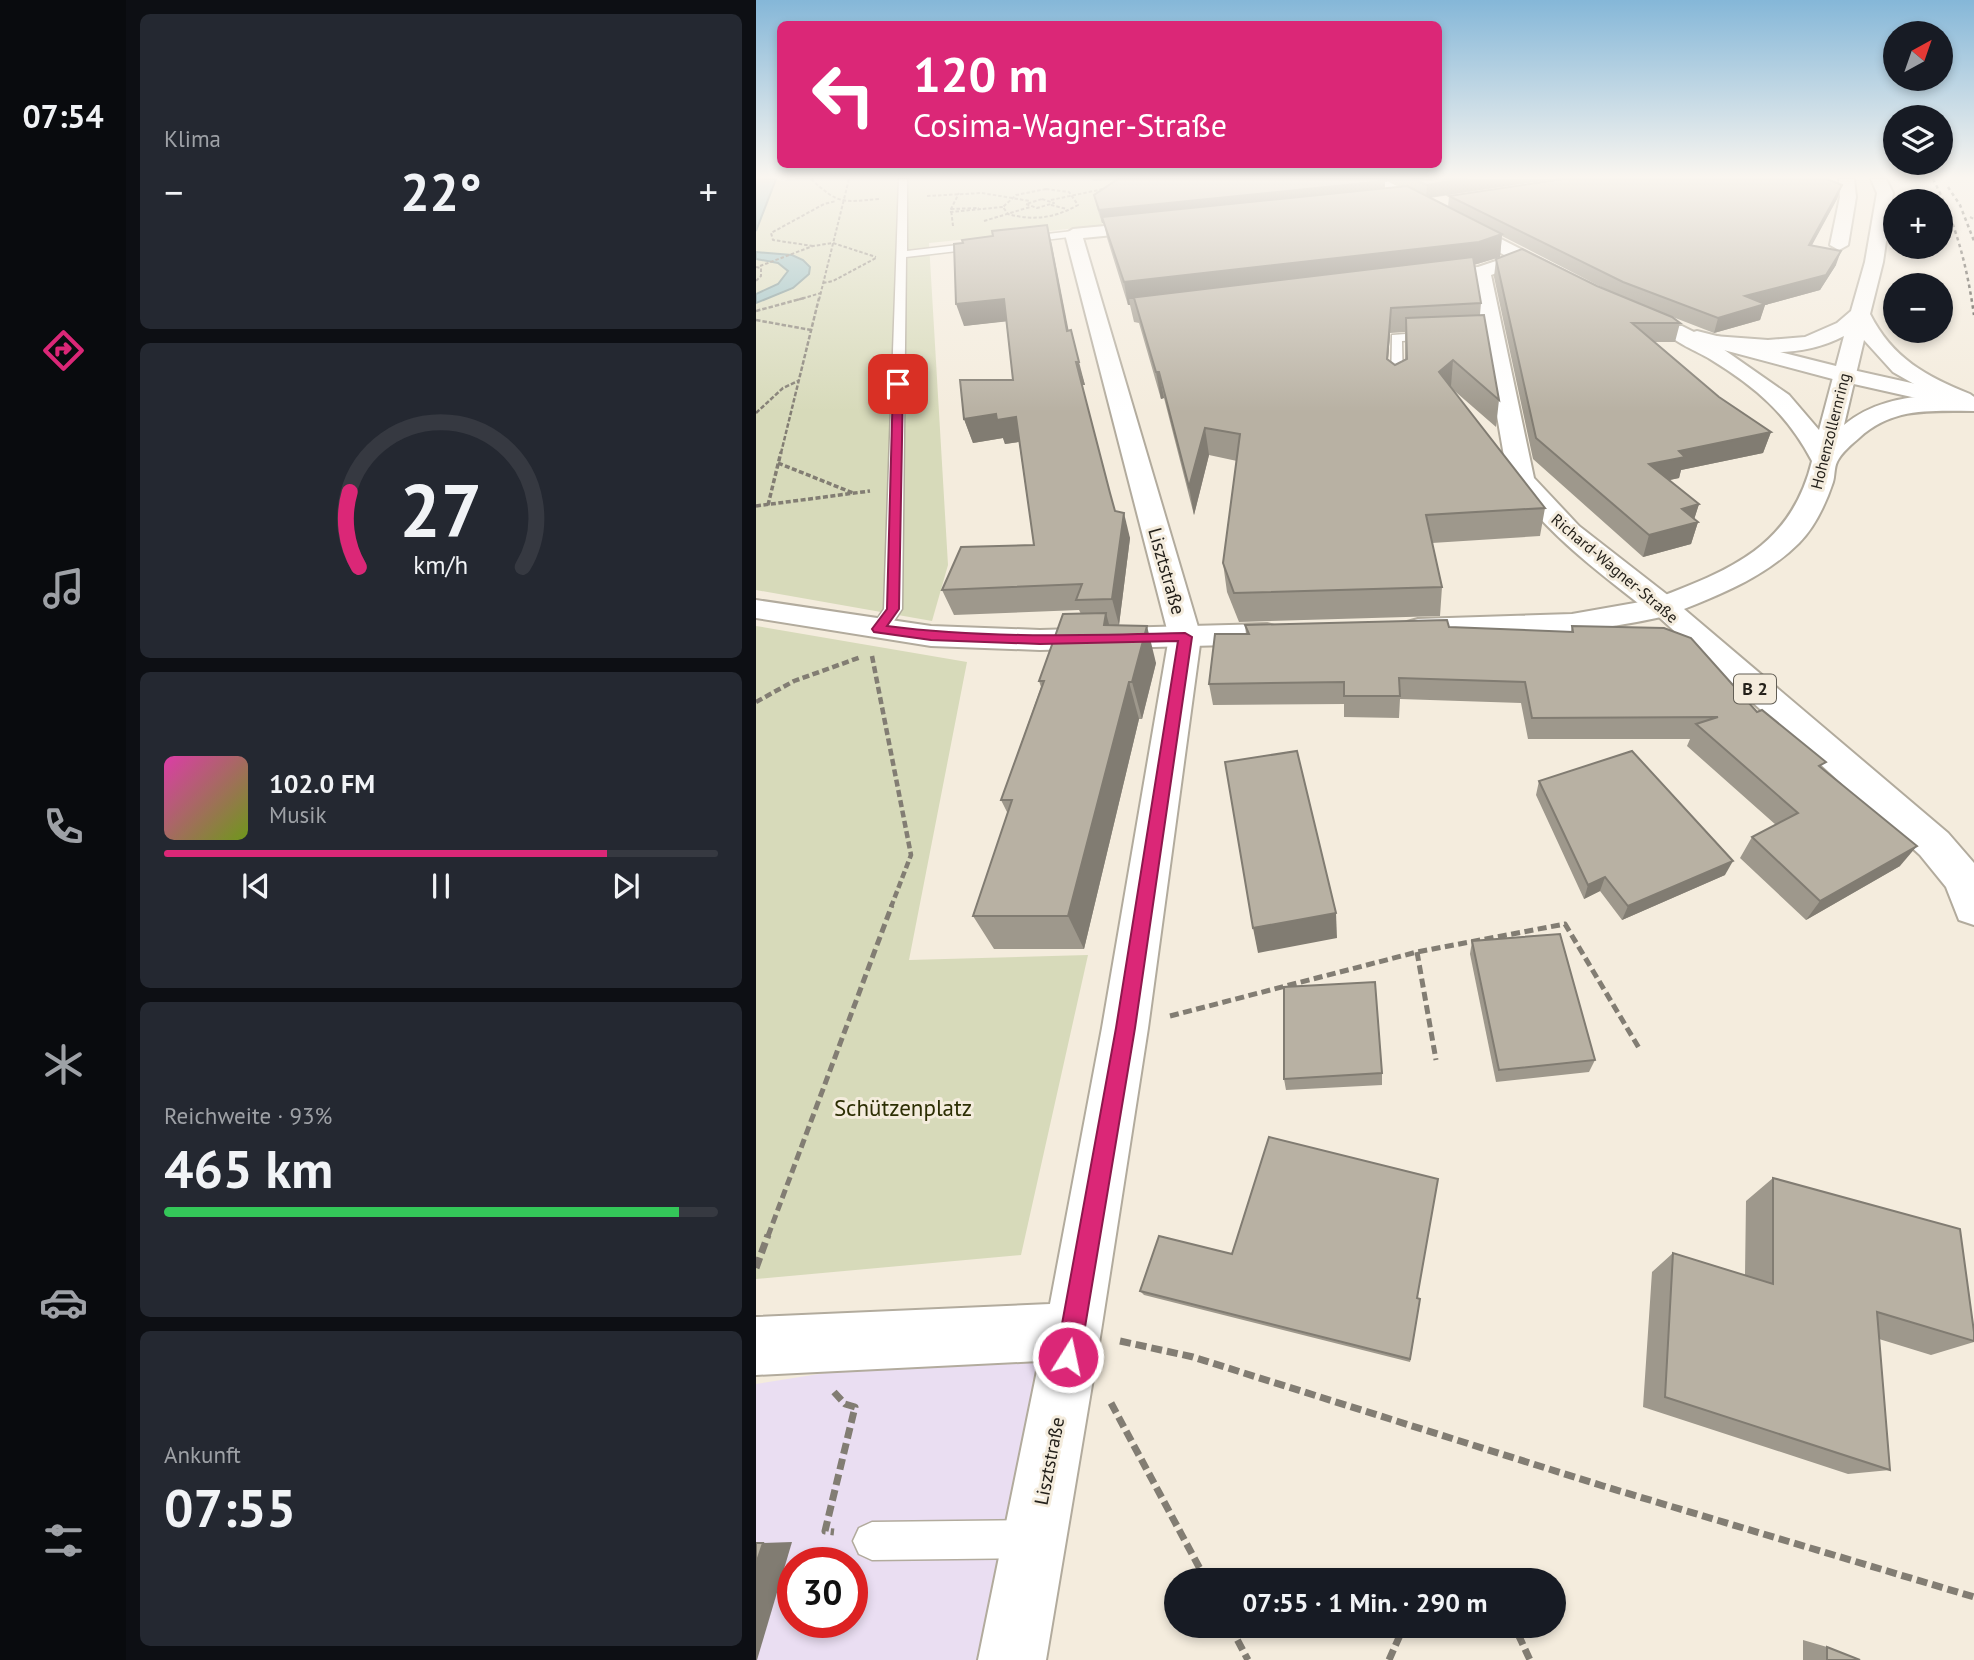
<!DOCTYPE html>
<html lang="de">
<head>
<meta charset="utf-8">
<style>
  body { margin:0; font-family:"PT Sans",sans-serif; background:#242831; color:#f1f3f6; height:100vh; display:flex; flex-direction:column; font-size:26px; white-space:nowrap }
  * { box-sizing:border-box; margin:0 }
  p { font-size:23px; color:#9ea1a6 }
  .icon { flex:none; width:38px; height:38px; fill:none; stroke:currentColor; stroke-width:2; stroke-linecap:round; stroke-linejoin:round }
  .map { position:relative; flex:1; overflow:hidden }
  .sheet { display:flex; flex-direction:column; gap:14px; padding:14px; background:#0d0f14; width:630px }
  .sheet>* { flex:none }
  .hud { position:absolute; left:21px; top:21px; width:665px; height:147px; border-radius:10px; box-shadow:0 4px 10px #0003; background:#db2777; color:#fff; overflow:hidden }
  .needle { width:46px; rotate:40deg }
  .fabs { position:absolute; left:1127px; top:21px; display:grid; gap:14px }
  .fabs a { display:grid; place-items:center; width:70px; height:70px; border-radius:50%; background:#171b24; box-shadow:0 4px 10px #0003; font-size:35px }
  .speed { position:absolute; left:21px; top:1547px; display:flex; gap:14px; font-size:35px; font-weight:700; text-align:center }
  .speed>* { display:grid; place-content:center; width:91px; height:91px; border-radius:50%; background:#171b24; box-shadow:0 4px 10px #0003; line-height:1 }
  .speed .limit { border:10px solid #d22; background:#fff; color:#111 }
  .pin { position:absolute; display:grid; place-items:center; width:60px; height:60px; color:#fff; margin:-30px; border-radius:14px; box-shadow:0 4px 10px #0006 }
  .me { position:absolute; width:77px; margin:-38px; rotate:10deg; stroke-linejoin:round; filter:drop-shadow(0 0 5px #0008) }
  .turn { display:flex; align-items:center; gap:24px; height:147px; padding:0 21px; font-size:32px }
  .turn .icon { width:91px; height:91px; stroke-width:2.5 }
  .turn b { display:block; font-size:49px; line-height:60px }
  .big { font-size:52px; font-weight:600; line-height:1.1 }
  .sheet .card { flex:1; display:flex; flex-direction:column; justify-content:center; gap:10px; min-width:0; padding:0 24px; border-radius:10px; background:#242831 }
  .sheet .dial { align-items:center; gap:0 }
  .dial svg { height:182px; overflow:visible; fill:none; stroke:#363941; stroke-width:7; stroke-linecap:round; text-anchor:middle }
  .dial text { fill:#f1f3f6; stroke:none }
  .song { display:flex; align-items:center; gap:21px }
  .cover { width:84px; height:84px; border-radius:10px; background:linear-gradient(135deg,hsl(320 70% 55%),hsl(80 70% 35%)) }
  .played { height:7px; border-radius:4px; background:linear-gradient(90deg,#db2777 80%,#363941 80%) }
  .keys { display:flex; justify-content:space-around; direction:ltr }
  .heat { display:flex; justify-content:space-between; align-items:center; font-size:38px; direction:ltr }
  .charge { height:10px; border-radius:5px; background:linear-gradient(90deg,#34c759 93%,#363941 0) }
  .trip { position:absolute; left:408px; top:1568px; width:402px; height:70px; border-radius:35px; background:#171b24; box-shadow:0 4px 10px #0003; font-weight:600; line-height:70px; text-align:center }
  main { display:flex; flex:1; min-height:0 }
  .tab-bar { display:flex; flex-direction:column; width:126px; justify-content:space-around; align-items:center; background:#090b0e; color:#9ea1a6 }
  .tab-bar .icon { width:49px; height:49px }
  .tab-bar .on { color:#db2777 }
  .tab-bar b { font-size:32px; color:#f1f3f6 }
  .map>svg:first-child { display:block }
  .education { fill:#eadef2; fill-rule:evenodd }
  .green { fill:#d7daba }
  .water { fill:#90bbbf; stroke:#708d8e; stroke-width:2 }
  .lines { fill:none; stroke-linecap:round; stroke-linejoin:round }
  .lane-casing { stroke:#b2ab9d; stroke-width:3 }
  .street-casing { stroke:#b2ab9d; stroke-width:4 }
  .secondary-casing { stroke:#b2ab9d; stroke-width:4 }
  .primary-casing { stroke:#b2ab9d; stroke-width:4 }
  .path-far5 { stroke:#827d73; stroke-width:2; stroke-dasharray:3.5 2; stroke-linecap:butt }
  .path-far4 { stroke:#827d73; stroke-width:2.5; stroke-dasharray:4.5 2; stroke-linecap:butt }
  .path-far3 { stroke:#827d73; stroke-width:3.5; stroke-dasharray:5 2.5; stroke-linecap:butt }
  .path-far2 { stroke:#827d73; stroke-width:4.5; stroke-dasharray:7 3.5; stroke-linecap:butt }
  .path-far1 { stroke:#827d73; stroke-width:5; stroke-dasharray:9 4.5; stroke-linecap:butt }
  .path { stroke:#827d73; stroke-width:7; stroke-dasharray:11 5; stroke-linecap:butt }
  .lane { fill:#fff; fill-rule:evenodd }
  .street { fill:#fff; fill-rule:evenodd }
  .secondary { fill:#fff; fill-rule:evenodd }
  .primary { fill:#fff; fill-rule:evenodd }
  .rail { stroke:#3b3730; stroke-width:2.5; stroke-dasharray:3.5 3.5; stroke-linecap:butt }
  .wall { fill:#9e988c; fill-rule:evenodd }
  .shaded-wall { fill:#817c72 }
  .building { fill:#b8b1a3; stroke:#817c72; stroke-width:2 }
  .route { fill:#db2777; stroke:#8e194d; stroke-width:2 }
  .labels { text-anchor:middle; stroke-width:6; stroke-linejoin:round; paint-order:stroke }
  .far-street-label { font-size:16px; fill:#24211b; stroke:#f4ecdd }
  .shield { fill:#f4ecdd; stroke:#625e55; stroke-width:2 }
  .shield-label { font-size:18px; font-weight:bold; fill:#24211b }
  .street-label { font-size:19px; fill:#24211b; stroke:#f4ecdd }
  .near-park-label { font-size:23px; fill:#2c2e03; stroke:#f4ecdd }
</style>
</head>
<body>
<main>
<nav class="tab-bar">
<b>07:54</b>
<svg class="icon on" aria-label="directions" viewBox="0 0 24 24"><path d="M12 3l9 9-9 9-9-9zM9 14v-3h6M13 9l2 2-2 2"/></svg>
<svg class="icon" aria-label="music" viewBox="0 0 24 24"><path d="M9 18V5l10-2v13"/><circle cx="6" cy="18" r="3"/><circle cx="16" cy="16" r="3"/></svg>
<svg class="icon" aria-label="phone" viewBox="0 0 24 24"><path d="M5 4h4l2 5-3 2q2 4 5 5l2-3 5 2v4C11 20 4 13 5 4z"/></svg>
<svg class="icon" aria-label="climate" viewBox="0 0 24 24"><path d="M12 3v18M4 7l16 10M4 17L20 7"/></svg>
<svg class="icon" aria-label="car" viewBox="0 0 24 24"><path d="M5 17H2v-5l4-1 3-4h7l3 4 3 1v5h-3M9 17h6M6 11h13"/><circle cx="7" cy="17" r="2"/><circle cx="17" cy="17" r="2"/></svg>
<svg class="icon" aria-label="filters" viewBox="0 0 24 24"><path d="M4 7h16M4 17h16"/><circle cx="9" cy="7" r="2"/><circle cx="15" cy="17" r="2"/></svg>
</nav>
<section class="sheet">
<div class="card"><p>Klima</p>
<div class="heat"><a>−</a><b class="big">22°</b><a>+</a></div>
</div>
<div class="card dial"><svg viewBox="0 0 100 80">
<path d="M14 69A42 42 0 1 1 86 69"/>
<path d="M14 69A42 42 0 0 1 10 36" stroke="#db2777"/>
<text x="50" y="56" font-size="32" font-weight="700">27</text>
<text x="50" y="72" font-size="11">km/h</text>
</svg></div>
<div class="card">
<div class="song"><i class="cover"></i><div><b>102.0 FM</b><p>Musik</p></div></div>
<div class="played"></div>
<div class="keys"><svg class="icon" aria-label="previous" viewBox="0 0 24 24"><path d="M18 5L8 12l10 7zM5 5v14"/></svg><svg class="icon" aria-label="pause" viewBox="0 0 24 24"><path d="M8 5v14M16 5v14"/></svg><svg class="icon" aria-label="next" viewBox="0 0 24 24"><path d="M6 5l10 7-10 7zM19 5v14"/></svg></div>
</div>
<div class="card"><p>Reichweite · 93%</p><b class="big">465 km</b><div class="charge"></div></div>
<div class="card"><p>Ankunft</p><b class="big">07:55</b></div>
</section>
<div class="map">
<svg width="1218" height="1660" viewBox="0 0 1218 1660">
  <rect width="100%" height="100%" fill="#f4ecdd"/>
  <path class="education" d="M 315,1334 L 262,1660 L 0,1660 L 0,1384 ZM 37,1563 L 96,1563 L 96,1622 L 37,1622 Z"/>
  <g class="green">
    <polygon points="0,179 599,179 499,210 173,243 192,565 176,621 0,590"/>
    <polygon points="0,626 211,662 153,960 332,955 265,1255 0,1279"/>
  </g>
  <g class="water">
    <polygon points="0,179 20,179 0,231"/>
    <polygon points="0,252 36,255 47,260 54,267 53,274 37,288 0,303 0,294 22,284 32,271 22,263 0,259"/>
  </g>
  <g class="lines">
    <defs>
      <g id="lane">
        <polygon points="143,179 151,179 151,251 227,242 232,245 227,248 150,257 146,609 130,633 123,635 114,629 128,609"/>
        <polygon points="317,231 322,234 321,236 265,243 260,240 265,237"/>
        <polygon points="678,332 684,336 682,339 646,341 647,385 640,389 635,388 636,335"/>
        <polygon points="275,1520 288,1526 294,1539 288,1552 275,1558 116,1560 103,1554 97,1541 103,1528 116,1522"/>
      </g>
      <g id="street">
        <path d="M 608,179 L 627,179 L 810,272 L 812,276 L 810,280 L 803,282 L 766,264 L 735,275 L 778,478 L 823,526 L 918,600 L 922,607 L 918,614 L 907,616 L 896,614 C 844,573 790,534 752,479 L 717,278 L 669,284 L 660,278 L 669,272 L 722,267 L 752,257 Z"/>
        <polygon points="1083,179 1098,179 1100,197 1092,245 1083,250 1074,245 1084,197"/>
        <polygon points="402,221 408,222 410,226 408,230 327,238 445,637 392,1028 345,1331 290,1660 222,1660 283,1361 0,1375 0,1317 294,1304 346,1028 413,637 309,234 317,229"/>
        <polygon points="941,331 1096,370 1099,375 1096,380 1088,382 934,341 931,337 934,333"/>
      </g>
      <g id="secondary">
        <polygon points="1088,368 1218,397 1218,411 1080,380 1077,375 1080,370"/>
        <path d="M 907,598 L 918,600 L 922,607 L 918,614 C 833,635 749,637 662,639 L 651,636 L 646,629 L 651,622 L 662,619 L 816,614 Z"/>
        <polygon points="0,600 175,626 284,630 511,624 522,627 527,634 522,641 511,644 284,650 175,646 0,618"/>
      </g>
      <path id="primary" d="M 1115,179 L 1130,179 L 1137,193 L 1127,262 L 1114,314 C 1136,358 1171,377 1214,394 L 1218,397 L 1218,411 C 1175,411 1137,407 1103,438 C 1096,444 1085,453 1081,462 C 1078,468 1079,476 1077,482 C 1070,503 1059,527 1043,543 C 1011,575 969,593 928,609 L 1192,833 L 1218,863 L 1218,925 L 1203,920 L 1190,887 L 1164,855 L 892,607 L 896,600 C 972,571 1035,548 1056,461 C 1031,414 1000,387 954,359 C 941,351 918,343 909,330 L 912,326 L 926,326 L 944,335 L 1012,340 L 1049,337 L 1081,323 L 1095,311 L 1109,262 L 1121,193 ZM 1088,336 L 1063,430 L 1033,395 L 967,349 C 1008,354 1051,356 1088,336 ZM 1108,340 L 1137,372 L 1179,396 C 1147,396 1113,404 1088,425 Z"/>
    </defs>
    <use href="#lane" class="lane-casing"/>
    <use href="#street" class="street-casing"/>
    <use href="#secondary" class="secondary-casing"/>
    <use href="#primary" class="primary-casing"/>
    <g class="path-far5">
      <path d="M 55,179 C 83,205 86,202 123,199"/>
      <path d="M 290,189 L 313,192 L 322,205 C 299,218 277,221 252,214 L 247,207 L 260,195 Z"/>
      <polyline points="171,196 226,193 274,201"/>
      <polygon points="286,199 298,203 281,208 270,204"/>
      <polyline points="295,200 352,188"/>
      <polyline points="295,205 311,209"/>
      <polyline points="195,209 223,208"/>
      <polyline points="194,212 247,207"/>
      <polyline points="1214,217 1218,219"/>
      <polyline points="228,221 274,207"/>
      <polyline points="197,226 195,209 203,193"/>
      <polyline points="57,246 17,240 15,233 68,204 80,201"/>
      <polyline points="4,266 57,246 77,243 120,257"/>
      <polyline points="0,267 5,268 5,276 0,281"/>
      <polyline points="67,283 77,281 120,258"/>
      <polyline points="41,300 65,293"/>
      <polyline points="63,300 93,179"/>
    </g>
    <g class="path-far4">
      <polyline points="0,311 48,298"/>
      <polyline points="0,320 55,330"/>
      <polyline points="0,413 27,388 42,381"/>
      <polyline points="25,453 63,298"/>
    </g>
    <g class="path-far3">
      <polyline points="22,463 97,493"/>
      <polyline points="12,505 25,452"/>
      <polyline points="0,506 114,491"/>
    </g>
    <g class="path-far2">
      <polyline points="116,656 155,855 135,907"/>
      <polyline points="0,702 38,681 105,657"/>
    </g>
    <g class="path-far1">
      <polyline points="661,952 680,1060"/>
      <polyline points="414,1016 661,952 809,924 883,1048"/>
      <polyline points="12,1236 136,905"/>
    </g>
    <g class="path">
      <polyline points="0,1268 12,1235"/>
      <polyline points="364,1341 437,1357 847,1486 1218,1597"/>
      <polyline points="78,1392 89,1404 99,1407 69,1531 78,1532"/>
      <polyline points="355,1403 450,1580"/>
      <polyline points="474,1626 492,1660"/>
      <polyline points="749,1626 762,1634 774,1660"/>
      <polyline points="633,1660 648,1626"/>
    </g>
    <use href="#lane" class="lane"/>
    <use href="#street" class="street"/>
    <use href="#secondary" class="secondary"/>
    <use href="#primary" class="primary"/>
    <g class="rail">
      <path d="M 1177,179 C 1200,223 1211,266 1218,315"/>
      <polyline points="1192,187 1204,205 1218,241"/>
    </g>
  </g>
  <g class="wall">
    <path d="M 336,179 L 797,179 L 674,198 L 692,207 L 693,196 L 1086,185 L 1081,199 L 1055,246 L 1080,265 L 1064,290 L 1009,305 L 1004,320 L 958,333 L 909,314 L 924,323 L 919,342 L 899,342 L 963,397 L 1015,432 L 1007,453 L 925,470 L 923,478 L 913,480 L 943,504 L 938,519 L 942,522 L 935,544 L 887,557 L 777,459 L 738,277 L 740,259 L 849,289 L 746,236 L 744,257 L 718,265 L 725,303 L 724,315 L 743,400 L 740,427 L 694,387 L 789,508 L 784,536 L 676,543 L 686,587 L 684,616 L 483,622 L 471,592 L 467,563 L 481,461 L 453,455 L 438,515 L 408,398 L 405,399 L 383,323 L 378,322 L 374,305 L 372,305 L 351,238 L 348,223 L 346,223 L 341,208 L 338,195 L 360,180 L 337,181 ZM 631,181 L 644,187 L 629,188 L 629,182 ZM 649,332 L 649,360 L 639,365 L 632,360 L 634,333 Z"/>
    <polygon points="291,225 312,331 329,385 326,385 354,493 359,511 374,538 363,625 400,663 386,719 383,719 328,949 238,949 217,916 252,814 245,800 285,687 283,681 325,614 323,610 198,615 186,590 278,545 263,442 249,444 247,438 217,443 208,419 257,380 250,321 208,326 207,243"/>
    <polygon points="489,625 693,627 815,632 816,626 1001,712 1066,769 1144,866 1050,920 984,858 996,837 1020,825 931,746 934,739 772,739 765,703 644,699 643,718 588,717 588,704 457,705 453,684 490,634"/>
    <polygon points="783,781 969,875 866,920 844,891 828,899 780,795"/>
    <polygon points="716,941 839,1060 833,1072 740,1082 714,954"/>
    <polygon points="626,1073 626,1085 530,1090 528,1079"/>
    <polygon points="1017,1178 1218,1332 1218,1342 1175,1355 1123,1339 1134,1470 1092,1474 887,1407 896,1272 917,1253 989,1275 990,1201"/>
    <polygon points="384,1291 661,1298 664,1299 654,1362 388,1295"/>
    <polygon points="1047,1640 1071,1647 1104,1660 1047,1660"/>
  </g>
  <g class="shaded-wall">
    <polygon points="622,179 631,179 629,182 628,194 346,217 348,223 346,223 343,210"/>
    <polygon points="711,179 797,179 670,198 671,185"/>
    <polygon points="1086,185 1081,199 1048,260 1053,245"/>
    <polygon points="291,225 296,245 317,353 311,331"/>
    <polygon points="746,234 744,257 721,264 380,305 378,298 373,298 374,305 372,305 368,282"/>
    <polygon points="1085,251 1080,265 1064,290 1009,305 1004,320 958,333 962,318 989,296"/>
    <polygon points="248,299 254,321 208,326 200,304"/>
    <polygon points="635,308 634,333 630,385 631,359"/>
    <polygon points="697,360 695,386 681,399 683,372"/>
    <polygon points="320,362 323,362 329,385 326,385"/>
    <polygon points="400,372 403,372 408,398 405,399"/>
    <polygon points="240,414 260,417 268,441 249,444 247,438 217,443 208,419"/>
    <polygon points="449,428 453,455 438,515 433,487"/>
    <polygon points="1015,432 1007,453 925,470 923,478 887,486 893,464 923,451"/>
    <polygon points="943,504 937,523 942,522 935,544 887,557 893,535 926,509"/>
    <polygon points="368,513 374,538 363,625 356,599"/>
    <polygon points="350,613 360,650 348,625"/>
    <polygon points="391,626 400,663 386,719 376,682"/>
    <polygon points="373,682 383,719 328,949 312,916"/>
    <polygon points="1161,846 1144,866 1050,920 1064,901"/>
    <polygon points="977,861 969,875 866,920 872,906"/>
    <polygon points="849,877 844,891 828,899 832,885"/>
    <polygon points="580,913 581,938 502,953 497,928"/>
    <polygon points="36,1542 1,1660 0,1660 0,1564 7,1543"/>
  </g>
  <g class="building">
    <polygon points="362,179 627,179 629,181 343,210 338,195"/>
    <polygon points="657,179 711,179 671,185"/>
    <polygon points="806,179 1071,179 1086,185 1053,245 1085,251 1070,275 989,296 1009,304 962,318 867,282 693,196"/>
    <polygon points="651,186 746,234 723,242 368,282 346,217"/>
    <polygon points="291,225 311,331 315,330 323,362 320,362 354,493 359,511 368,513 356,599 320,600 326,584 186,590 205,547 278,545 260,417 241,420 240,414 208,419 204,380 257,380 248,299 200,304 198,244 207,243 206,240 237,236 236,231"/>
    <polygon points="766,249 841,286 916,317 924,323 876,323 963,397 1015,432 923,451 929,457 893,464 943,504 926,509 942,522 893,535 780,438 740,259"/>
    <polygon points="717,257 725,303 635,308 631,359 639,365 651,359 650,318 728,315 743,400 697,360 683,372 789,508 670,515 686,587 478,593 467,563 484,434 449,428 433,487 403,372 400,372 378,298 373,298"/>
    <polygon points="350,613 348,625 391,626 376,682 373,682 312,916 217,916 256,800 245,800 288,681 283,681 307,614"/>
    <polygon points="691,620 693,627 817,632 816,626 908,628 935,638 1001,712 1006,710 1070,762 1063,766 1161,846 1064,901 996,837 1042,813 940,724 962,717 776,718 769,682 643,678 644,696 588,696 588,682 453,684 459,634 493,634 489,625"/>
    <polygon points="541,751 580,913 497,928 469,762"/>
    <polygon points="876,751 977,861 872,906 849,877 832,885 783,781"/>
    <polygon points="804,934 839,1060 743,1070 716,941"/>
    <polygon points="619,982 626,1073 528,1079 528,987"/>
    <polygon points="513,1137 682,1179 661,1298 664,1299 654,1359 384,1291 403,1236 476,1254"/>
    <polygon points="1017,1178 1204,1229 1218,1332 1218,1341 1121,1312 1134,1470 909,1397 917,1253 1017,1284"/>
    <polygon points="0,1543 7,1543 0,1564"/>
    <polygon points="1071,1647 1104,1660 1071,1660"/>
  </g>
  <linearGradient id="sky" x2="0" y2="1"><stop stop-color="#85b7d8"/><stop offset="0.43" stop-color="#faf6f0"/><stop offset="1" stop-color="#faf6f0" stop-opacity="0"/></linearGradient>
  <rect width="1218" height="412" fill="url(#sky)"/>
  <path class="route" d="M 142,382 L 147,384 L 143,609 L 131,626 C 230,639 330,635 429,633 L 436,637 L 379,1028 L 324,1357 L 321,1366 L 312,1369 L 304,1366 L 300,1357 L 360,1028 L 422,641 L 284,644 L 175,640 L 118,632 L 116,629 L 131,609 L 137,384 Z"/>
  <g class="labels">
    <g class="far-street-label">
      <text transform="translate(1074 431) rotate(-76)" y="6">Hohenzollernring</text>
      <text transform="translate(859 568) rotate(40)" y="6">Richard-Wagner-Straße</text>
    </g>
    <rect class="shield" x="978" y="674.5" width="42" height="29" rx="5"/>
    <g class="shield-label">
      <text x="999" y="695">B 2</text>
    </g>
    <g class="street-label">
      <text transform="translate(411 571) rotate(74)" y="7">Lisztstraße</text>
      <text transform="translate(293 1461) rotate(-79)" y="7">Lisztstraße</text>
    </g>
    <g class="near-park-label">
      <text x="147" y="1116">Schützenplatz</text>
    </g>
  </g>
</svg>
<div class="fabs">
<a><svg class="needle" viewBox="-14 -14 28 28"><path d="M0-13l5 13h-10z" fill="#e53935"/><path d="M0 13l5-13h-10z" fill="#9ea1a6"/></svg></a>
<a><svg class="icon" aria-label="layers" viewBox="0 0 24 24"><path d="M12 4l9 5-9 5-9-5zM3 14l9 5 9-5"/></svg></a>
<a>+</a>
<a>−</a>
</div>
<div class="speed"><div class="limit">30</div></div>
<div class="pin" style="left:142px;top:384px;background:#d93025"><svg class="icon" aria-label="arrive" viewBox="0 0 24 24"><path d="M6 21V4h12l-3 4 3 4H6"/></svg></div>
<svg class="me" style="left:312px;top:1357px" viewBox="-20 -20 40 40"><circle r="17" fill="#db2777" stroke="#fff" stroke-width="3"/><path d="M0-11L8 9 0 5-8 9z" fill="#fff"/></svg>
<div class="trip">07:55 · 1 Min. · 290 m</div>
<div class="hud">
<div class="turn"><svg class="icon" aria-label="left" viewBox="0 0 24 24"><path d="M17 20v-9H6M10 6l-5 5 5 5"/></svg><div><b>120 m</b>Cosima-Wagner-Straße</div></div>
</div>
</div>
</main>
</body>
</html>
